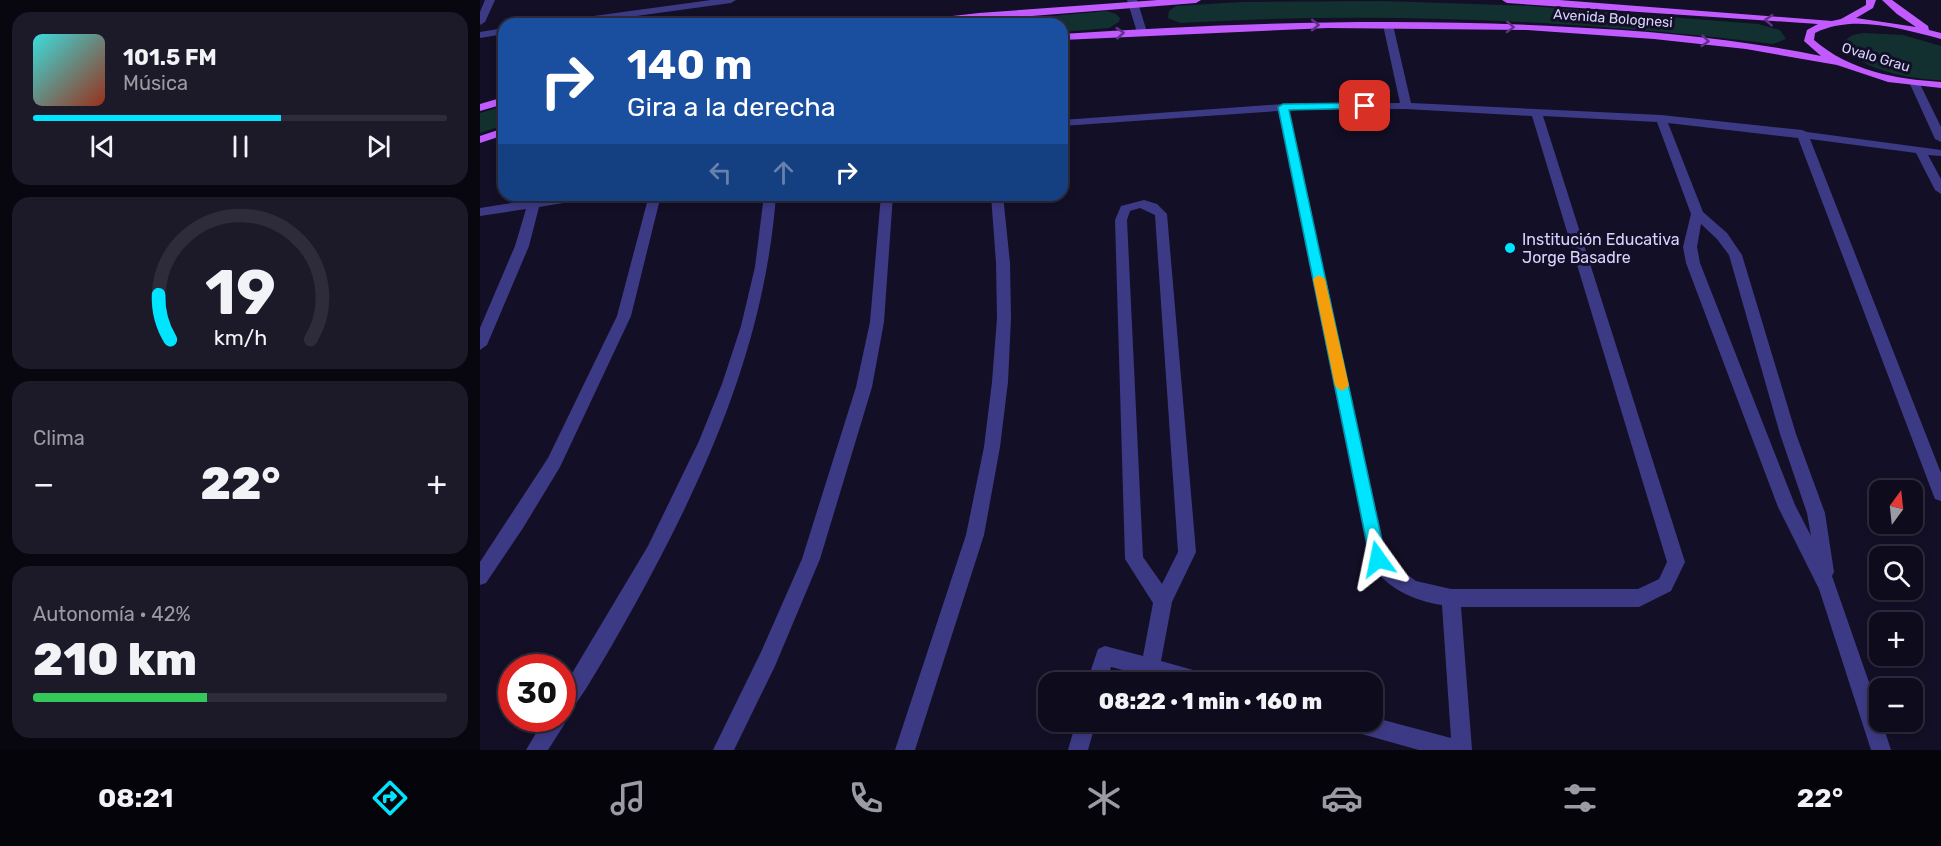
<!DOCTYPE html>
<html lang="es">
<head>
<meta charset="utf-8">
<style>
  body { margin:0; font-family:Rubik,sans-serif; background:#1c1929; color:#f1f3f6; height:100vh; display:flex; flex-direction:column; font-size:22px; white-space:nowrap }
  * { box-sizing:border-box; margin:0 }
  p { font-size:20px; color:#9b9ba3 }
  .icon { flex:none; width:33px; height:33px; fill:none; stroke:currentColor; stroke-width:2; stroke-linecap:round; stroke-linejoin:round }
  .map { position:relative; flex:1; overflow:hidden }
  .drawer { display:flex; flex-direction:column; gap:12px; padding:12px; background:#08060f; width:480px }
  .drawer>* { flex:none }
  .banner { position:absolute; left:18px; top:18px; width:570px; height:183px; border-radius:18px; box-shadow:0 3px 9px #0003,0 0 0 2px #2e2b3b; background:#1a4fa0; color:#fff; overflow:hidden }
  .needle { width:39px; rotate:15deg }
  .buttons { position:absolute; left:1389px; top:480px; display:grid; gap:12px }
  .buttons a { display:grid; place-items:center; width:54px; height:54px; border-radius:12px; background:#0e0b1c; box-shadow:0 3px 9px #0003,0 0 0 2px #2e2b3b; font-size:30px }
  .speed { position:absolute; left:18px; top:654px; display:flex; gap:12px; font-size:30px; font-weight:700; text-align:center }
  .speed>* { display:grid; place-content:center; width:78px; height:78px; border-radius:50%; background:#0e0b1c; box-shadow:0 3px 9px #0003,0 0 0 2px #2e2b3b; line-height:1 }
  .speed .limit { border:9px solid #d22; background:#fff; color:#111 }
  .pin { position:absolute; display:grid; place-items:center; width:51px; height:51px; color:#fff; margin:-26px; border-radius:12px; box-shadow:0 3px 9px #0006 }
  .me { position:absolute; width:66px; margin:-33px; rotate:348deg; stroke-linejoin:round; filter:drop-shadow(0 0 4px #0008) }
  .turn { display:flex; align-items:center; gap:21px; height:126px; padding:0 30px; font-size:27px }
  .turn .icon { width:78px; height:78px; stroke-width:2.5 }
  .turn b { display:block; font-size:42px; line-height:51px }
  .lanes { display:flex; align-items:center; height:57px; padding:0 30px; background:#0003; justify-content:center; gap:30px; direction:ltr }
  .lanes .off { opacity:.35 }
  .big { font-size:45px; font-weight:800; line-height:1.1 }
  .drawer .card { flex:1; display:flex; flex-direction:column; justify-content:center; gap:9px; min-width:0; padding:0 21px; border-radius:18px; background:#1c1929 }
  .drawer .dial { align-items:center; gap:0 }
  .dial svg { height:156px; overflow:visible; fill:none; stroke:#2e2b3b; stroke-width:7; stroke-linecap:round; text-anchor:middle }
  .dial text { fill:#f1f3f6; stroke:none }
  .song { display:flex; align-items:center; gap:18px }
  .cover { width:72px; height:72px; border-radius:9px; background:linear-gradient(135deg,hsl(180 70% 55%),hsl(10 70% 35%)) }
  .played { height:6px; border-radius:3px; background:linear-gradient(90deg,#00e5ff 60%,#2e2b3b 60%) }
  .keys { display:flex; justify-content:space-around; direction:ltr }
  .heat { display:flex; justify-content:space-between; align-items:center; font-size:33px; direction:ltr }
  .charge { height:9px; border-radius:4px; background:linear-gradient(90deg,#34c759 42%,#2e2b3b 0) }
  .trip { position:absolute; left:558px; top:672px; width:345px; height:60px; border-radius:18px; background:#0e0b1c; box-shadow:0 3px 9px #0003,0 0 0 2px #2e2b3b; font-weight:800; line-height:60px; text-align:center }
  .dock { display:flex; height:96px; justify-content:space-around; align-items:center; background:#06040b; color:#9b9ba3 }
  .dock .icon { width:42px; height:42px }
  .dock .current { color:#00e5ff }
  .dock b { font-size:27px; color:#f1f3f6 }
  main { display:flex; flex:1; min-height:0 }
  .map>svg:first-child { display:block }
  .green { fill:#12302f }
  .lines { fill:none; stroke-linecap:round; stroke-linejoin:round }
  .minor { fill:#3d3a85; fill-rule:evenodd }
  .primary { fill:#c25bff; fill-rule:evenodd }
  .oneway { stroke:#623188 }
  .route { fill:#00e5ff; stroke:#0095a6; stroke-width:1.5 }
  .slow { fill:#f59e0b }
  .poi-dot { fill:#00e5ff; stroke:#130f26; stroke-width:2 }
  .labels { text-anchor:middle; stroke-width:6; stroke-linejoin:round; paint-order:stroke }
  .far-street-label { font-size:14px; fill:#d9d4ff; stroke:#130f26 }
  .poi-label { font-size:16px; fill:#d9d4ff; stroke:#130f26; text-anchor:start }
</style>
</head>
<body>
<main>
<section class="drawer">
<div class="card">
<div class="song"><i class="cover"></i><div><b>101.5 FM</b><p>Música</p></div></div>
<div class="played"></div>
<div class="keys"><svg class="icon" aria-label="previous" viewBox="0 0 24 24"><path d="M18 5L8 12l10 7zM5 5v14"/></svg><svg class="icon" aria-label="pause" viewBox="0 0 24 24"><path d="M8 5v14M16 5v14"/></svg><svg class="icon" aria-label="next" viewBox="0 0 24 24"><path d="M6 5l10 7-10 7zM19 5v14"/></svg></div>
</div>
<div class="card dial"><svg viewBox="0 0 100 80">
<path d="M14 69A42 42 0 1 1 86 69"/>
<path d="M14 69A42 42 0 0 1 8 46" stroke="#00e5ff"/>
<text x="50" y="56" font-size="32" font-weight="700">19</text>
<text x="50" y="72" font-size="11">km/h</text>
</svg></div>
<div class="card"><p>Clima</p>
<div class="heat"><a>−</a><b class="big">22°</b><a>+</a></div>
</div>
<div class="card"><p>Autonomía · 42%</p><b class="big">210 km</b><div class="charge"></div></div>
</section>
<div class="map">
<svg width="1461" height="750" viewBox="0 0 1461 750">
  <rect width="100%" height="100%" fill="#130f26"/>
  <g class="green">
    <path d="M 903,1 L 1050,6 L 1278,24 L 1300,30 L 1306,39 L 1293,44 C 1097,20 898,11 700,23 L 688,18 L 689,11 L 696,6 L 762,2 Z"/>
    <polygon points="627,11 636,14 640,18 639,22 629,28 582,32 582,24 484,24"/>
    <path d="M 1384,33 L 1423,35 L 1461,46 L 1461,80 C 1436,80 1375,70 1364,44 C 1368,35 1375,34 1384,33 Z"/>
    <polygon points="24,106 24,125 0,133 0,113"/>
  </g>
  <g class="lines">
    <g class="minor">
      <polygon points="5,0 15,0 5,22 0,25 0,12"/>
      <polygon points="231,0 256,0 251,3 98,24 72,24 77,21"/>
      <polygon points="647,0 657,0 667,32 665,34 657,32"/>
      <path d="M 908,22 L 913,25 L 931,103 L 1181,115 L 1322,130 L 1327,132 L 1461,150 L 1461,156 L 1448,155 L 1461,179 L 1461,194 L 1455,190 L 1436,153 L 1330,139 L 1461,473 L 1461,501 L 1455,499 L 1453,494 L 1318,138 L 1188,123 L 1223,212 L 1247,233 L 1262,255 L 1316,434 L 1345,513 L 1354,572 L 1352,576 L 1400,714 L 1400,722 L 1402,722 L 1411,750 L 1391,750 L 1339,589 L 1298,507 L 1206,263 L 1203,247 L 1211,214 L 1177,122 L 1063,116 L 1205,562 L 1191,591 L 1159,607 L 981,607 L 992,750 L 939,750 L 864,729 L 861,722 L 892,722 L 892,717 L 971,738 L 962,605 C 934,601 902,587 889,559 L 798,111 L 582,126 L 582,120 L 803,104 L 920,103 L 903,25 ZM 926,109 L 1052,116 L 1187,562 L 1179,579 L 1158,589 L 971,589 L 936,581 L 921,570 L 906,555 L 809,110 ZM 1221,224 L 1237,239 L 1249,255 L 1300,434 L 1327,513 L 1331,536 L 1315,505 L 1220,263 L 1217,247 Z"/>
      <polygon points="24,28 24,34 0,38 0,32"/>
      <polygon points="1435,81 1440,84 1461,127 1461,142 1455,139 1430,84"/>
      <polygon points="83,195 114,195 108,199 59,207 49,246 7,345 0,350 0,328 35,246 46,209 0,216 0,208"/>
      <polygon points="169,195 181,195 151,316 80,467 43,528 6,583 0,585 0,562 68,458 137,316"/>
      <path d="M 284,195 L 296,195 C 285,345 225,478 153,608 C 138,635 123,661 107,687 C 99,700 89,712 84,725 L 68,750 L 46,750 L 65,718 L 82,718 L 82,690 L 168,546 L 219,441 L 242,384 L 261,326 L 275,267 Z"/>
      <polygon points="401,195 413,195 404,322 392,387 340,559 295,666 254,750 233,750 281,652 322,559 376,387 390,322"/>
      <polygon points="511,195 523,195 530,263 531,318 528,382 520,447 504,535 435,750 415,750 486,535 504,447 512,382 517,318 516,263"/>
      <path d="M 664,200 L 677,204 L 687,214 L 716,552 L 692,602 L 681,661 L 731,675 L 734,682 L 689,682 L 631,667 L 627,682 L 607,682 L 618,649 L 625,646 L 663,656 L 673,603 L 645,559 L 635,220 L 641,206 ZM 660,208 L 675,215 L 698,552 L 682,584 L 663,557 L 647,220 L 650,211 Z"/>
      <polygon points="596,722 616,722 608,750 588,750"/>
    </g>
    <g class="primary">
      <polygon points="678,0 721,0 716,3 453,24 423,24 428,21 499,13"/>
      <path d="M 1022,0 L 1079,0 L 1352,21 L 1361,19 L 1386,5 L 1386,0 L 1396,0 L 1393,8 L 1376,18 L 1436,27 L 1417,14 L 1402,0 L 1412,0 L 1448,26 L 1449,30 L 1461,33 L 1461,39 C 1421,29 1374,14 1335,33 L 1334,40 C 1370,71 1415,79 1461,82 L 1461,88 L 1408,82 L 1357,65 L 1266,49 L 1174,39 L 1047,30 L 848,28 L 582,40 L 582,34 C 751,23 920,17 1089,27 C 1173,31 1258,39 1341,56 L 1324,41 L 1327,30 L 1338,24 L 1027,3 Z"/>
      <polygon points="24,97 24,104 0,111 0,104"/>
      <polygon points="24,128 24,135 0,143 0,136"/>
    </g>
  </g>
  <defs><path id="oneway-chevron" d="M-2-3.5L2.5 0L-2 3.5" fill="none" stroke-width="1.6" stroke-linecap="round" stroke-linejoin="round" transform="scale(1.5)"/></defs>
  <g class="oneway">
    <use href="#oneway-chevron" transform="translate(1289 20) rotate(-176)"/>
    <use href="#oneway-chevron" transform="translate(835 25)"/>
    <use href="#oneway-chevron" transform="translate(1030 27) rotate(2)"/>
    <use href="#oneway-chevron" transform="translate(640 33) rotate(-4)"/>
    <use href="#oneway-chevron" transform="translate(1225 41) rotate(5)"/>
  </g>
  <polygon class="route" points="885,103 888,104 888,108 809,110 906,559 904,565 898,567 892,565 890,559 798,107 803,104"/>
  <polygon class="slow" points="839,275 845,279 869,386 862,391 855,386 833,279"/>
  <circle class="poi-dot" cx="1030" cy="248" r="6"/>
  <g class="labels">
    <g class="far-street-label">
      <text transform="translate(1133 18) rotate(4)" y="5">Avenida Bolognesi</text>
      <text transform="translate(1396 57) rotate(17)" y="5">Ovalo Grau</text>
    </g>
    <g class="poi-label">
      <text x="1042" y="245">Institución Educativa<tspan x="1042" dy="18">Jorge Basadre</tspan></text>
    </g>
  </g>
</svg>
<div class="buttons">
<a><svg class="needle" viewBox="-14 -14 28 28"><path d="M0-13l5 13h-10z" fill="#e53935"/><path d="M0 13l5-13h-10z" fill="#9b9ba3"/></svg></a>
<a><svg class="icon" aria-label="search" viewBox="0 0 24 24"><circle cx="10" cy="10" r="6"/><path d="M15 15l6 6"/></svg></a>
<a>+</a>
<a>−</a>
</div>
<div class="speed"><div class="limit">30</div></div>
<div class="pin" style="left:885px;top:106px;background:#d93025"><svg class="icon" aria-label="arrive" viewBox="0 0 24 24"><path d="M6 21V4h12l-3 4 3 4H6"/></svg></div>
<svg class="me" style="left:898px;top:559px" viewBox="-20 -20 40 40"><path d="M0-17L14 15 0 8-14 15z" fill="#00e5ff" stroke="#fff" stroke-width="4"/></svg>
<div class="trip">08:22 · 1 min · 160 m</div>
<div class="banner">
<div class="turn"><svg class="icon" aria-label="right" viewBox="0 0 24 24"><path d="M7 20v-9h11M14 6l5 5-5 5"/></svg><div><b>140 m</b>Gira a la derecha</div></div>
<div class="lanes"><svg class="icon off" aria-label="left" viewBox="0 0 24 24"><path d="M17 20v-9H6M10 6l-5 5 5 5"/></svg><svg class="icon off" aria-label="ahead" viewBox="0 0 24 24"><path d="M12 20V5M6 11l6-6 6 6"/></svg><svg class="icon" aria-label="right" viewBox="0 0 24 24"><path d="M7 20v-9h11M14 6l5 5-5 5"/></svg></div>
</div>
</div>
</main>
<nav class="dock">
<b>08:21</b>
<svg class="icon current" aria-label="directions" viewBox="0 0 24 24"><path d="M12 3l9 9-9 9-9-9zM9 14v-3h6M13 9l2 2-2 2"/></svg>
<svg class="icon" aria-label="music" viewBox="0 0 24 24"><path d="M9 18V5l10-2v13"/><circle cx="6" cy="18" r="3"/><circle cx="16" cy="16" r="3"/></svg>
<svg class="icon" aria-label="phone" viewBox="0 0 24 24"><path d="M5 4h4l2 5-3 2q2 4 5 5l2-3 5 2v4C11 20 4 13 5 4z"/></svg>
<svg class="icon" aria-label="climate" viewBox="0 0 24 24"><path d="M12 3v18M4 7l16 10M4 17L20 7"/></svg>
<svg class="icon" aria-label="car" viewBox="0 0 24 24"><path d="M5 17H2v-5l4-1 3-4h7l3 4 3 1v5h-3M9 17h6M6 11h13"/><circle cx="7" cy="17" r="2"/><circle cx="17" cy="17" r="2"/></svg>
<svg class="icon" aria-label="filters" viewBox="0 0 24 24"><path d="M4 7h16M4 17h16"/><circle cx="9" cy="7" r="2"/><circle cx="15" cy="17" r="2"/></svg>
<b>22°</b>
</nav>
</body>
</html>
